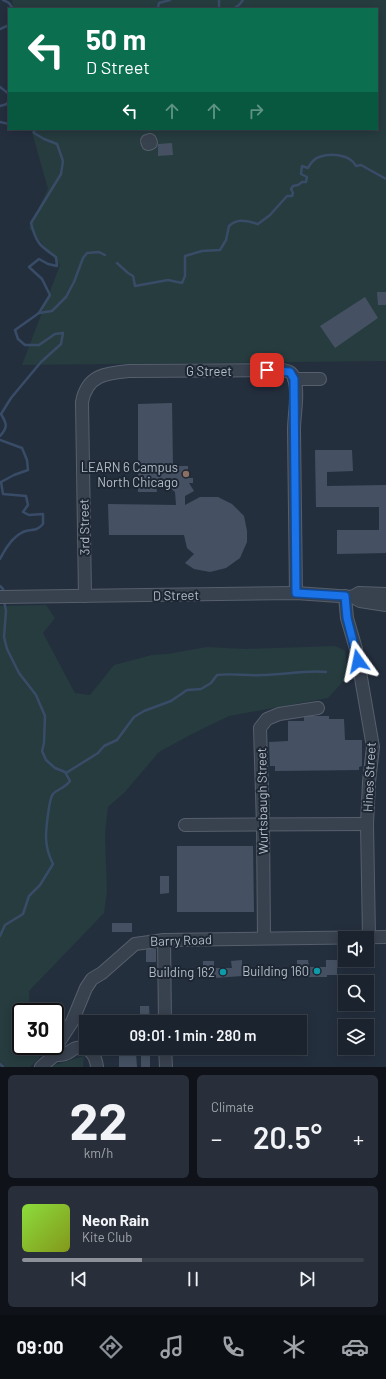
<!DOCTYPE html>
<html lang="en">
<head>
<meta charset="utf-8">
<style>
  body { margin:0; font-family:Barlow,sans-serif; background:#282f3a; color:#f1f3f6; height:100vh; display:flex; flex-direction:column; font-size:15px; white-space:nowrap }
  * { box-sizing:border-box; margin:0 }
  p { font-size:13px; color:#a0a4aa }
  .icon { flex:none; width:22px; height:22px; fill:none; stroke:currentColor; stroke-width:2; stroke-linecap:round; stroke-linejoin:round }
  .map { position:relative; height:1067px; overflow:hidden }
  .side { display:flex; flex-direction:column; gap:8px; padding:8px; background:#0f1319; flex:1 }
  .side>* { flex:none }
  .hud { position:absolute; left:8px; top:8px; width:370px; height:122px; border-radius:0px; box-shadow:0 2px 10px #0003,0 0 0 1px #39404a; background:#0b6e4f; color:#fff; overflow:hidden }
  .tools { position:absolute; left:338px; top:931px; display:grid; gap:8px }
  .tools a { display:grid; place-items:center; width:36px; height:36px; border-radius:0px; background:#1b232e; box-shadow:0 2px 10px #0003,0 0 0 1px #39404a; font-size:20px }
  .speed { position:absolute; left:12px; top:1003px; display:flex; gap:8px; font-size:20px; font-weight:700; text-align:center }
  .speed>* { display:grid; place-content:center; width:52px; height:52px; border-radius:50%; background:#1b232e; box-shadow:0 2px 10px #0003,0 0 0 1px #39404a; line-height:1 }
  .speed .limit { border:2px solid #111; border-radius:6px; background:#fff; color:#111 }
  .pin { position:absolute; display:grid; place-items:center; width:34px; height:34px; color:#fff; margin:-17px; border-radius:8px; box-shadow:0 2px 6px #0006 }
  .me { position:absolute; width:44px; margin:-22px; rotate:348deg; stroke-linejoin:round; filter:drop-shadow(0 0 3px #0008) }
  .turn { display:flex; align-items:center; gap:14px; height:84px; padding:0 12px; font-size:18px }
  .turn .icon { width:52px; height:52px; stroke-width:2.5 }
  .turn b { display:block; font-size:28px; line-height:34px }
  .lanes { display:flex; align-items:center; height:38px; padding:0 12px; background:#0003; justify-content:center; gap:20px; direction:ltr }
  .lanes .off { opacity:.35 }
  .big { font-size:30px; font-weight:600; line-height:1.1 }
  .side .card { flex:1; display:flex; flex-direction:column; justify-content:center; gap:6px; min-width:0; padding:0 14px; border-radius:6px; background:#282f3a }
  .side .dial { align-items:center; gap:0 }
  .dial b { font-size:52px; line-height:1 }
  .song { display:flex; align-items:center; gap:12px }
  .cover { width:48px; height:48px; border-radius:6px; background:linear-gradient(135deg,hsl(90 70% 55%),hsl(70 70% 35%)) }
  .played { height:4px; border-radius:2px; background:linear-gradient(90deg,#8c9099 35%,#39404a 35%) }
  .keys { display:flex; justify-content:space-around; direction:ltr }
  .heat { display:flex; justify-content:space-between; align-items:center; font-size:22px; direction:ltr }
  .side .tiles { flex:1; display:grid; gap:8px; grid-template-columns:1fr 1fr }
  .card:last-child { grid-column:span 2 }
  .trip { position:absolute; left:79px; top:1015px; width:228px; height:40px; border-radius:0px; background:#1b232e; box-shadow:0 2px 10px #0003,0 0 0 1px #39404a; font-weight:600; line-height:40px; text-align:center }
  .tab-bar { display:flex; height:64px; justify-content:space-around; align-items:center; background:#0b0e12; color:#a0a4aa }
  .tab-bar .icon { width:28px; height:28px }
  .tab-bar .active { color:#8c9099 }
  .tab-bar b { font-size:18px; color:#f1f3f6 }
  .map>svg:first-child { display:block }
  .green { fill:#263c3f }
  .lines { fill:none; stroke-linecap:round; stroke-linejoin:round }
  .stream { stroke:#394c67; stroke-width:2.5 }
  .building { fill:#455162 }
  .minor-casing { stroke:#565f6c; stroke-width:14 }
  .minor { stroke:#38414e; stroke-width:12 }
  .route-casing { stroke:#114b97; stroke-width:10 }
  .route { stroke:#1a73e8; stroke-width:7 }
  .education-dot { fill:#8d6e63; stroke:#1d2633; stroke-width:1.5 }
  .culture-dot { fill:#0f9aa8; stroke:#1d2633; stroke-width:1.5 }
  .labels { text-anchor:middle; stroke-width:4; stroke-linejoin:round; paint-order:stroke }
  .street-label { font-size:13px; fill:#b4bcc9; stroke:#1d2633 }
  .poi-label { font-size:13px; fill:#b4bcc9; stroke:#1d2633; text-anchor:end }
</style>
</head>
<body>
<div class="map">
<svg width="386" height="1067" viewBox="0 0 386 1067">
  <rect width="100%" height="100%" fill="#242f3e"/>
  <g class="green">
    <polygon points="12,0 386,0 386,361 22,365 60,265 29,228 48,189 31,129 377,129 377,9 13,9"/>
    <polygon points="46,605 55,618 43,633 75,693 90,695 114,665 152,655 167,654 207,647 245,649 335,646 345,651 348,676 328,698 229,716 192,734 159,752 124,793 108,807 105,834 107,892 104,913 29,991 30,1012 21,1012 21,1046 44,1046 39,1058 30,1067 0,1067 0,606"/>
    <polygon points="84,1056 83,1067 48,1067"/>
  </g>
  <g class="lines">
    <g class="stream">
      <polyline points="3,0 9,3 13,9"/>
      <polyline points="159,9 158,7 159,3 170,0"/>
      <polyline points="219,9 219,0"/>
      <polyline points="233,9 239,5 243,0"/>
      <polyline points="0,29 9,25"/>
      <polyline points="0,87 9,94"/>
      <polyline points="0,106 7,104 9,99"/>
      <polyline points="0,122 9,124"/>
      <path d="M 34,129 L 34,133 L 44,139 L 57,144 L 63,161 L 61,174 L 31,223 C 36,243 40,246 56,257 L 57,266 L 48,264 L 39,259 L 29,267 L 42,279 L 50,295 L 39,313"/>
      <path d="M 117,263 L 128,273 L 133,276 L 135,286 L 168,280 L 182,283 L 185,276 L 185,256 L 202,251 L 220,250 L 226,240 L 229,226 C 238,218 246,221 258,224 L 270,215 L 287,196 L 292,196 L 293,193 L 291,189 L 293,186 L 298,185 L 302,182 L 306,182 L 307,177 L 301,174 L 302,166 L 308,168 C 310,164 314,159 319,157 C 331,153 350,154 356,166 L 361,165 L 386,179"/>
      <path d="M 0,436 C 8,427 7,424 1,414 L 11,398 L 41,362 L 61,344 L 63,333 L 55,334 L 39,345 L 25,345 L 18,339 L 15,330 L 39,313 L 52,311 L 66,297 L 74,282 L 83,258 L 87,253 L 99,252 L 105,255"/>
      <path d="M 0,440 L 22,448 L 27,460 L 28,470 L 14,475 L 1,482 L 3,494 L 26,496 L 28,505 L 23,512 L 29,515 L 43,514 L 43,524 C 35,533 32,528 23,532 C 12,537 5,549 0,559"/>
      <polyline points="0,586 3,589 4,594"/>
      <path d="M 66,773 L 98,753 L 104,746 L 117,740 L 134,717 L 144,711 L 171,701 L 187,690 L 201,689 L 211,683 L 217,675 C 232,673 246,676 261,675 C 283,675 305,670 326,672"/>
      <path d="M 0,936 L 5,925 L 23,914 L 29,896 L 40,885 L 53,864 C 49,856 46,846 46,837 C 46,830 49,798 53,794 C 57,789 64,789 70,781 L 65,772 L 55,768 L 46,760 L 42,751 L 44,743 L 45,716 L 36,695 L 19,673 L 7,649 L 4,637 L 6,611 L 4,601"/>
      <polyline points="0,1064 3,1067"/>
    </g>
  </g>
  <g class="building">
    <polygon points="172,143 173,155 158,156 158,144"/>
    <polygon points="377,292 386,292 386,305 378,305"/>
    <polygon points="365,297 378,318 335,348 320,326"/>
    <polygon points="172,403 173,466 188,466 188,478 193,478 193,483 189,483 194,491 185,496 185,505 200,497 218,497 232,504 244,516 247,531 247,542 240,558 226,568 210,572 194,569 185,563 194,554 187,548 184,535 109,535 108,504 176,505 175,492 167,485 156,486 157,492 138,492 138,404"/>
    <polygon points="315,450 352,450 353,471 327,472 327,486 386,485 386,553 337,554 337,530 379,530 379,507 316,507"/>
    <polygon points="304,716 329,716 329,719 344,719 345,740 362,740 362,766 359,767 359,770 275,771 275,766 270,766 269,742 288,741 288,721 304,721"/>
    <polygon points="177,846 253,846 254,912 177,912"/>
    <polygon points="160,876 169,876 169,893 160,894"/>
    <rect x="112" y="923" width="20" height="9"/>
    <rect x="146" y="949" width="10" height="13"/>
    <polygon points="242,960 242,976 214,978 214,976 203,976 203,961 214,961 214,968 232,968 231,961"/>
    <polygon points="297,960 308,960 309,967 326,967 326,960 337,960 337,975 327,975 327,977 308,977 308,975 297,975"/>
    <polygon points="140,1006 149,1006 150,1022 140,1022"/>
    <polygon points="141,1048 153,1048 153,1053 150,1053 150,1067 141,1067"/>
    <polygon points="136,1053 137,1067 119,1067 119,1054"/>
  </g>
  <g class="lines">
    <defs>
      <g id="minor">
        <polyline points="147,141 148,144 151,143 150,140"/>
        <polyline points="294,379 320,379"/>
        <path d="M 85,596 L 82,402 C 87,375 106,373 129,371 L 283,370 C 288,371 292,372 294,378 C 299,394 294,414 294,430 C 295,485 295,539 296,593"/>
        <polyline points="345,596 347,618 356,649 373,747 369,782 367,824 369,937"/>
        <polyline points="354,596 359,593 386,594"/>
        <polyline points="0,597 296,593 353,597 360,601 386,605"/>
        <polyline points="185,825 367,824"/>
        <polyline points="264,938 263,826 260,728 267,719 279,714 318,708"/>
        <polyline points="164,940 165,1022"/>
        <polyline points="165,1048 166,1067"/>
        <path d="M 55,1055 C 58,1055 62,1055 65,1054 C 69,1053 72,1049 76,1048 C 89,1045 96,1056 97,1067"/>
        <polyline points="41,1067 55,1055 59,1042 72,1022 86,988 92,979 102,973 135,944 164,940 386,937"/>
      </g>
    </defs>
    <use href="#minor" class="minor-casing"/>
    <use href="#minor" class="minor"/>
  </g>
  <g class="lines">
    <defs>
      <polyline id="route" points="267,370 290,372 294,379 296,593 345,596 347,618 358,661"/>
    </defs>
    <use href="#route" class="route-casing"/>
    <use href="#route" class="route"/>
  </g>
  <circle class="education-dot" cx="186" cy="474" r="4"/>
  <g class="culture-dot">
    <circle cx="317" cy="971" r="4"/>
    <circle cx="223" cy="972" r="4"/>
  </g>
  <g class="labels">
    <g class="street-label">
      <text x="209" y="376">G Street</text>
      <text transform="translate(84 527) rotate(-91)" y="5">3rd Street</text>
      <text transform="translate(176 595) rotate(-1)" y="5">D Street</text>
      <text transform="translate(369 777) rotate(-87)" y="5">Hines Street</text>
      <text transform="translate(262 801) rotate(-91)" y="5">Wurtsbaugh Street</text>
      <text transform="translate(181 940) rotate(-2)" y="5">Barry Road</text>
    </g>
    <g class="poi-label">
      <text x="178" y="472">LEARN 6 Campus<tspan x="178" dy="15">North Chicago</tspan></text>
      <text x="309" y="976">Building 160</text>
      <text x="215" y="977">Building 162</text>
    </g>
  </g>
</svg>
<div class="tools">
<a><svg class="icon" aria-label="sound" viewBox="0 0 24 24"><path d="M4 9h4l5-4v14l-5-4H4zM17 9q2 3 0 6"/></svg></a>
<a><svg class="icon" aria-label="search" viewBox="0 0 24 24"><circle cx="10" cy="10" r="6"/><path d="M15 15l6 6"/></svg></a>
<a><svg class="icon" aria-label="layers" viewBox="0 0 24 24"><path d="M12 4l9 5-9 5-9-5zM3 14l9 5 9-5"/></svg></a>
</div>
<div class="speed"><div class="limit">30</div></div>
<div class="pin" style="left:267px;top:370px;background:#d93025"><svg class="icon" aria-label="arrive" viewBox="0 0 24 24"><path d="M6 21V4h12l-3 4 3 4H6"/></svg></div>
<svg class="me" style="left:358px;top:661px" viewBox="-20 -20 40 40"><path d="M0-17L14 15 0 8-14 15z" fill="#1a73e8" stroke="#fff" stroke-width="4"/></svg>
<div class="trip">09:01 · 1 min · 280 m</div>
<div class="hud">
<div class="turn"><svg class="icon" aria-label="left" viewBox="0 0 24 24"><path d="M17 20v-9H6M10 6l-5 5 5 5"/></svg><div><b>50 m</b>D Street</div></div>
<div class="lanes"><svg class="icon" aria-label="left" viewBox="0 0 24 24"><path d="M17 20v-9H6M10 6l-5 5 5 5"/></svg><svg class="icon off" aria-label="ahead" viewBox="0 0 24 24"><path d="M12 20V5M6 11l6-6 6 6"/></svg><svg class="icon off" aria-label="ahead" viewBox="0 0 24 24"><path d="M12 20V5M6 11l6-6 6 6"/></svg><svg class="icon off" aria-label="right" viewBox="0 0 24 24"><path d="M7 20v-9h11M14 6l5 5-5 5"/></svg></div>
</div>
</div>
<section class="side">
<div class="tiles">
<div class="card dial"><b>22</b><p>km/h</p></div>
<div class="card"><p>Climate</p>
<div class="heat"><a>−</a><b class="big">20.5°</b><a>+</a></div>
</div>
<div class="card">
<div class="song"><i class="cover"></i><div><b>Neon Rain</b><p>Kite Club</p></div></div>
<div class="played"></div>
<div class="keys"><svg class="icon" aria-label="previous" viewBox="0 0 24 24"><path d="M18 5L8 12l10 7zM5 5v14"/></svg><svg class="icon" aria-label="pause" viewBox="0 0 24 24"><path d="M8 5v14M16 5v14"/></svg><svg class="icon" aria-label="next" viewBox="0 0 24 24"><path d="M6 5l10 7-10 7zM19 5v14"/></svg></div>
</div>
</div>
</section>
<nav class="tab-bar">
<b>09:00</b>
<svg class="icon active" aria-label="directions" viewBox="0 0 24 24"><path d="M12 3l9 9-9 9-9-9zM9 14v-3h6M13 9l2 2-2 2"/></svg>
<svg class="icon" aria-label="music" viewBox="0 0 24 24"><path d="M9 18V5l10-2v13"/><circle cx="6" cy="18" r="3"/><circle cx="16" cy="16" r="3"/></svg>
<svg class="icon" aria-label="phone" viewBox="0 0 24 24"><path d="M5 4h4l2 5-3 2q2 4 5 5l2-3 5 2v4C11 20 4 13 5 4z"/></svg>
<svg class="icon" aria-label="climate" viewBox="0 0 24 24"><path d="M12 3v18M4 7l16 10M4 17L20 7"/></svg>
<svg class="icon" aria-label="car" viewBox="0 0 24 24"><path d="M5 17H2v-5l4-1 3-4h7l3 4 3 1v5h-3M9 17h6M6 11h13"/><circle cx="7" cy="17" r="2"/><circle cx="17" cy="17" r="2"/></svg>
</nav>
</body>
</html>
